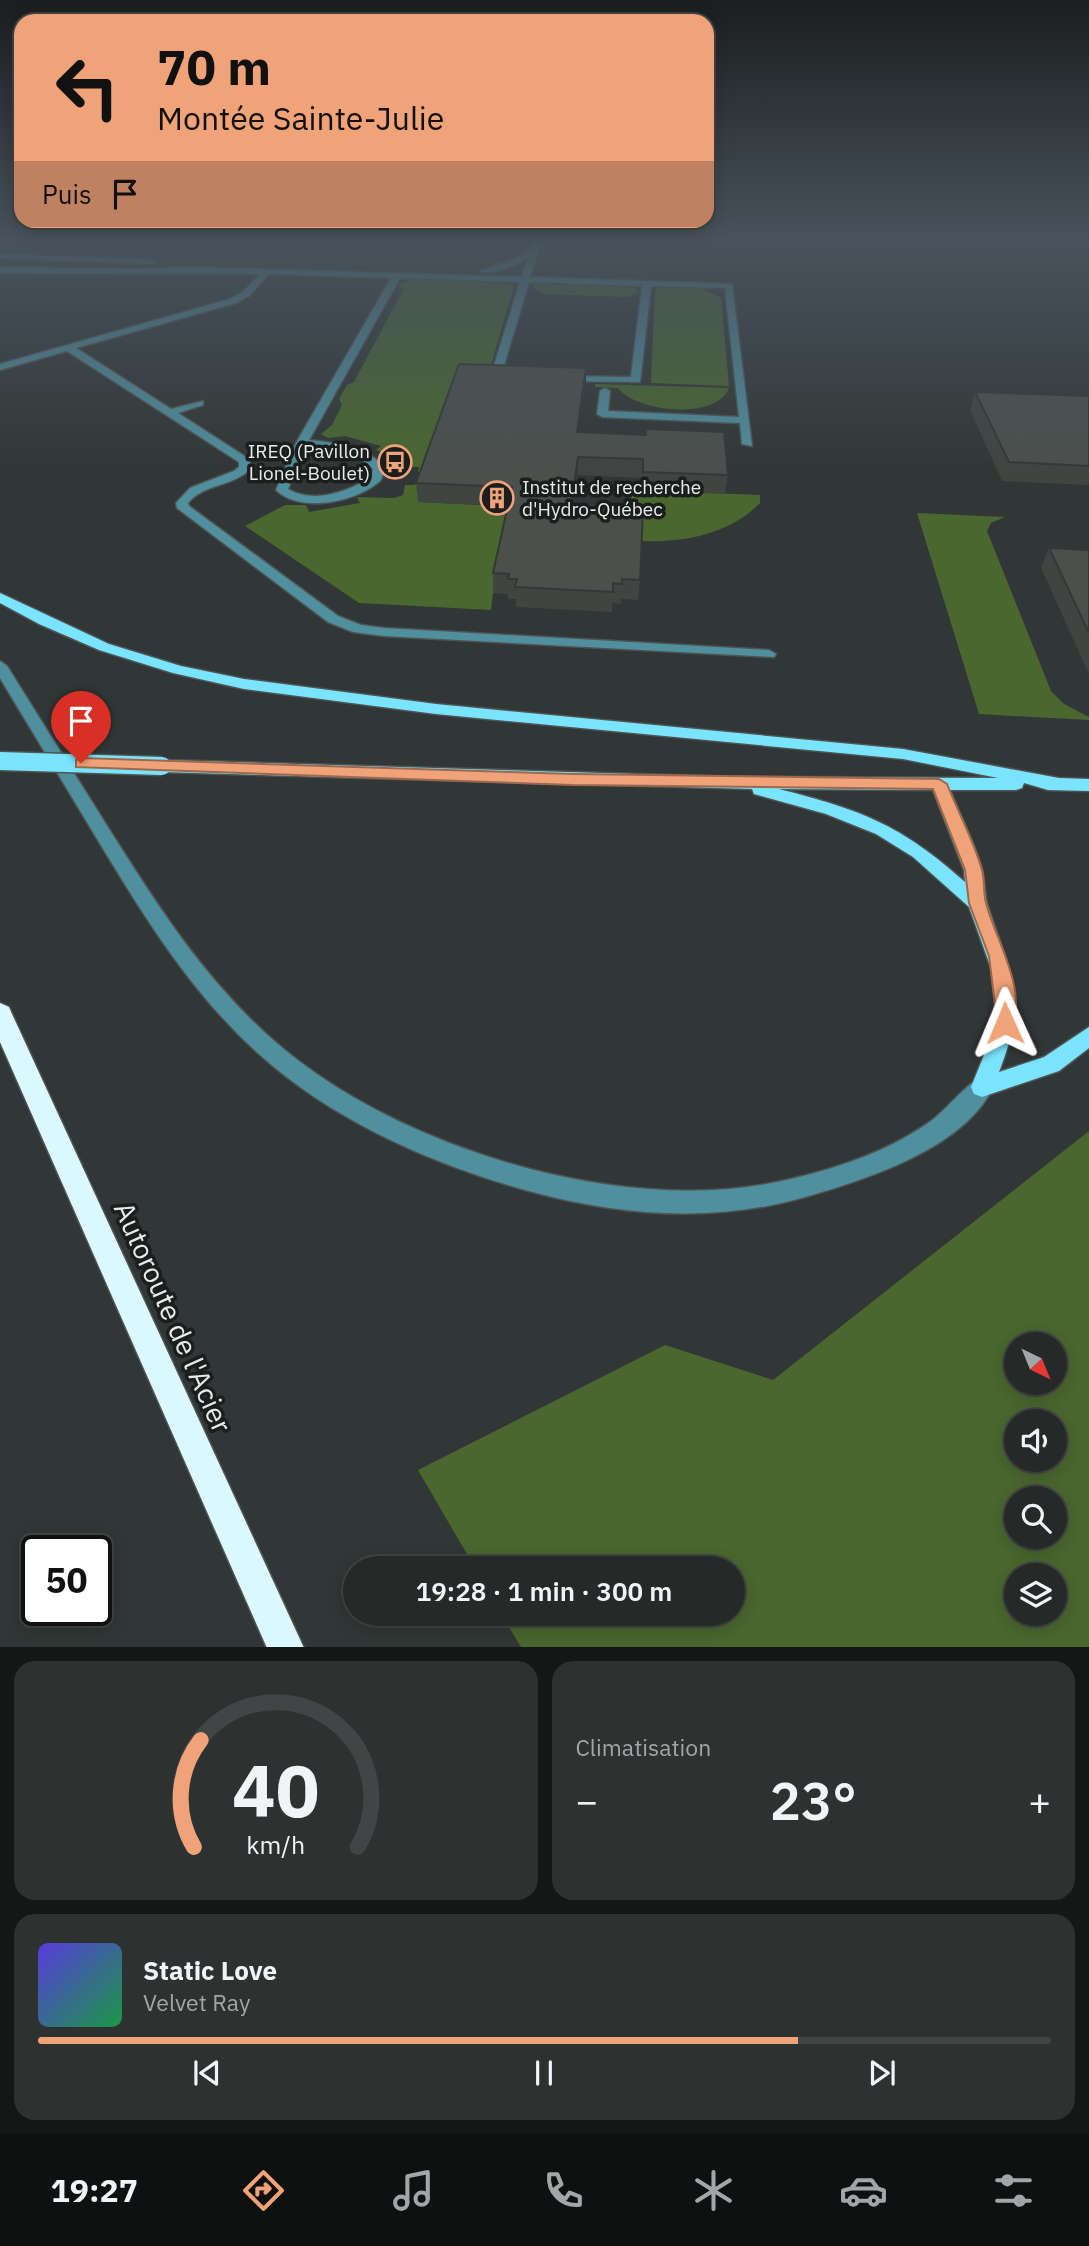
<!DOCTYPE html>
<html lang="fr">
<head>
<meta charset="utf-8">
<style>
  body { margin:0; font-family:"IBM Plex Sans",sans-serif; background:#2d3130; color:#f1f3f6; height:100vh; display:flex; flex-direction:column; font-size:26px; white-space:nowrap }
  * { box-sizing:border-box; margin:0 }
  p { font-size:23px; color:#a3a6a8 }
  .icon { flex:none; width:38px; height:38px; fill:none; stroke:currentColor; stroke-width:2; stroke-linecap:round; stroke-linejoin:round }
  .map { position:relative; height:1647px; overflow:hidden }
  .panel { display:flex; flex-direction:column; gap:14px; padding:14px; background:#141716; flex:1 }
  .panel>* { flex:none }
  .guide { position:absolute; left:14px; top:14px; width:700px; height:214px; border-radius:21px; box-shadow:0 4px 18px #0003,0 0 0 2px #424545; background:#f0a279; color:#111; overflow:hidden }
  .needle { width:46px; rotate:137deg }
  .buttons { position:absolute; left:1004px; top:1332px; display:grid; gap:14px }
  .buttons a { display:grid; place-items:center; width:63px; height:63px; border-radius:50%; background:#252928; box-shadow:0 4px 18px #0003,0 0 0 2px #424545; font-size:35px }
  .speed { position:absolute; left:21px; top:1535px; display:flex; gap:14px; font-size:35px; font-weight:700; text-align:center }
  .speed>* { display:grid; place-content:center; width:91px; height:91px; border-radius:50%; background:#252928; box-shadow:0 4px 18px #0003,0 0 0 2px #424545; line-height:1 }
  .speed .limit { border:4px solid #111; border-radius:10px; background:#fff; color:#111 }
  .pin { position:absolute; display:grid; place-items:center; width:60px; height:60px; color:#fff; margin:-72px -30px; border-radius:50% 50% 50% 0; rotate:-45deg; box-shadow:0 0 7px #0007 }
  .pin .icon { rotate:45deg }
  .me { position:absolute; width:77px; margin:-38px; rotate:359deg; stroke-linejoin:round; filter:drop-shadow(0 0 5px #0008) }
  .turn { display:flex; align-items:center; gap:24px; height:147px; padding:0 28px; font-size:32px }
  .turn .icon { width:91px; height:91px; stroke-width:2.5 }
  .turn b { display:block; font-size:49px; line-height:60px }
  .then { display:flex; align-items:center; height:66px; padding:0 28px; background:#0003; gap:14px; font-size:26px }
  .big { font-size:52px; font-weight:600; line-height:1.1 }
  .panel .widget { flex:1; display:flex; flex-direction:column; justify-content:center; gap:10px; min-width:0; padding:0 24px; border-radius:21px; background:#2d3130 }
  .panel .dial { align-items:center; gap:0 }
  .dial svg { height:182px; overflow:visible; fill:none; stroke:#424545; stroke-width:7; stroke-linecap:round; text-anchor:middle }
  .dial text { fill:#f1f3f6; stroke:none }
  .song { display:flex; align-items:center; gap:21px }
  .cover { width:84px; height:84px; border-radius:10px; background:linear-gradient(135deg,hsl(250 70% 55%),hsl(140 70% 35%)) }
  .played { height:7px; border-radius:4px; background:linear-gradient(90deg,#f0a279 75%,#424545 75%) }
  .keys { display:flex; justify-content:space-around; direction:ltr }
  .heat { display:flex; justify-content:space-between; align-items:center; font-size:38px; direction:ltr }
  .panel .tiles { flex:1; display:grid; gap:14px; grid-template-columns:1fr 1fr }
  .widget:last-child { grid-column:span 2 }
  .trip { position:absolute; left:343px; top:1556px; width:402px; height:70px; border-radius:35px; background:#252928; box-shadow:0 4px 18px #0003,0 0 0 2px #424545; font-weight:600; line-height:70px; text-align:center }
  .tab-bar { display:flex; height:112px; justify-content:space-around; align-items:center; background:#0f1010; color:#a3a6a8 }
  .tab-bar .icon { width:49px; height:49px }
  .tab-bar .active { color:#f0a279 }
  .tab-bar b { font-size:32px; color:#f1f3f6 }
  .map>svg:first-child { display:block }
  .green { fill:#49672f; fill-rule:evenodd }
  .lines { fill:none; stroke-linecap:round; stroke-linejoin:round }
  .minor-casing { stroke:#4e5453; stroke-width:3 }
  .major-casing { stroke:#4e5453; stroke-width:3 }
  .highway-casing { stroke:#4e5453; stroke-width:3 }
  .minor { fill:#508f9e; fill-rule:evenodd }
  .major { fill:#7ae4fe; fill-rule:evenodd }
  .highway { fill:#dcf8ff; fill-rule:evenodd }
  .major-bridge-casing { stroke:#4e5453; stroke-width:21; stroke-linecap:butt }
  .major-bridge { stroke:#7ae4fe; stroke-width:18 }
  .wall { fill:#404542 }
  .shaded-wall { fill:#343836 }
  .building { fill:#4b504d; stroke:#343836; stroke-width:2 }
  .route { fill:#f0a279; stroke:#9c694f; stroke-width:2 }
  .labels { text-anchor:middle; stroke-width:7; stroke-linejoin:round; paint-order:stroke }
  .far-poi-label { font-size:19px; fill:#e7ebeb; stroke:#1b1e1d; text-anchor:end }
  .near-street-label { font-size:28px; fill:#e7ebeb; stroke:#1b1e1d }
</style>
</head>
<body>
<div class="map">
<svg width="1089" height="1648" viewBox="0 0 1089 1648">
  <rect width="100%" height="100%" fill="#313736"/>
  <g class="green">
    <polygon points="417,278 496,281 514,286 486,382 428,472 418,472 419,467 403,467 402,461 376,450 381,446 345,436 328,438 321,434 332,425 342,405 339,399 347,385 354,382 403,290 397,285"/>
    <polygon points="545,282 623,285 636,288 638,293 627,297 544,294 532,288 534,284"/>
    <polygon points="660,286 703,289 721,298 729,386 651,383 655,290"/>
    <path d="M 595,384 L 729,388 C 716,421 636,412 618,388 L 595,387 Z"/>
    <polygon points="417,480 425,480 418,502 521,507 493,593 491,610 359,603 245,526 285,505 306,505 309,512 360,503 357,497 394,498 403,495 405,485 415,485"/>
    <path d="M 638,490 L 760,495 L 760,503 C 730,534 683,543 641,541 L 570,513 L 589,505 L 622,506 L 631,501 L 632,494 Z"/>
    <polygon points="917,513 1005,517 991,523 987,531 1051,691 1064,704 1089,717 1089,720 979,714"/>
    <path d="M 1089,1131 L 1089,1647 L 521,1647 L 501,1614 L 733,1614 L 733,1568 L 475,1568 L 418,1470 L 665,1345 L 773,1380 ZM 1017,1344 L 1055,1344 L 1055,1382 L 1017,1382 ZM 1017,1421 L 1055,1421 L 1055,1460 L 1017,1460 ZM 1017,1498 L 1055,1498 L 1055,1536 L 1017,1536 ZM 1017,1575 L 1055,1575 L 1055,1614 L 1017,1614 Z"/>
  </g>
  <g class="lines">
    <defs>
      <g id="minor">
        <path d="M 534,239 L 542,239 L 530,277 L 732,284 L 752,446 L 742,444 L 740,423 L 602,417 L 597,414 L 600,391 L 605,388 L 610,391 L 608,411 L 739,417 L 725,288 L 651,286 L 640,382 L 563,381 L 559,380 L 559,376 L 631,377 L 642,286 L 529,282 L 502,372 L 514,374 L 514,378 L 496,378 L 491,375 L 520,282 L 400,278 L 309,440 C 336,443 367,446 385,468 L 381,480 C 358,502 300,514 276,490 L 296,443 L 391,278 L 269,274 L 249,296 L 236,303 L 76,348 L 171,409 L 203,401 L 203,405 L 178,413 L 249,459 L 251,468 C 234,487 204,483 188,503 L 189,506 L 338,616 L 361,625 L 384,628 L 769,650 L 776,654 L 774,657 L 384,636 L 353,632 L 328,622 L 177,508 L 176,503 L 190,488 L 234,471 L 239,467 L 239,462 L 67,351 L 0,370 L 0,364 L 230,299 L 243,292 L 260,274 L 0,273 L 0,267 L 127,269 L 194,267 L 522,277 L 528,258 C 517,265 491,277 479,271 L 512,260 L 531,250 ZM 306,447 C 329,448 356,451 373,469 L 370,478 C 347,492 313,504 288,489 Z"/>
        <polygon points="0,254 152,260 156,262 152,264 0,258"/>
        <path d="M 0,661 L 7,666 C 41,720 75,775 109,829 C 157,905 204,979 272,1039 C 343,1102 439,1145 530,1169 C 612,1190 699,1199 782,1181 C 833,1170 888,1152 931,1121 C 946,1110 968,1082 982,1077 L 990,1080 L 993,1087 C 965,1148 865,1180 805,1197 C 715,1223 620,1216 529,1191 C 434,1165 333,1121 259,1054 C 192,994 145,918 99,842 C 66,787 33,733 0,678 Z"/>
      </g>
      <path id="major" d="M 0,593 L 109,644 L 181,666 L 244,679 L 436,704 L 903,749 L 1059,778 L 1089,779 L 1089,791 L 1048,790 L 1024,783 L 1022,788 L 1016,790 L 950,790 C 960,816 974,842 982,869 C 985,881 984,895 988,907 C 1011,976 1028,998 999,1072 L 1044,1057 L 1089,1027 L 1089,1048 L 1059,1071 L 982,1097 L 974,1094 L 971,1087 L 991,1038 L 995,1006 L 992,971 L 969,907 L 913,857 L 876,834 L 826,814 L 754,794 L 752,789 L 162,772 L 154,766 L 162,760 L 737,777 L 998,778 L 903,759 L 436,714 L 244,689 L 173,673 L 99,650 L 39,624 L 0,603 ZM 779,789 L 933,790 L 964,870 L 965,882 C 900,824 861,810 779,789 Z"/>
      <polygon id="highway" points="0,1003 9,1007 12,1014 304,1648 267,1648 0,1042"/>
    </defs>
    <use href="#minor" class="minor-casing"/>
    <use href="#major" class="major-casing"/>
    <use href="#highway" class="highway-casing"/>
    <use href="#minor" class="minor"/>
    <use href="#major" class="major"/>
    <use href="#highway" class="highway"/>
    <defs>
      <polyline id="major-bridge" points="0,761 162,766"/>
    </defs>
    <use href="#major-bridge" class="major-bridge-casing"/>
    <use href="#major-bridge" class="major-bridge"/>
  </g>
  <g class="wall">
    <polygon points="586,386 579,432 728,475 725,494 641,491 642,478 577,475 573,506 640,580 638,600 621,599 621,604 612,603 612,612 516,607 516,599 508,599 508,594 493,593 493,573 508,506 418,502 416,483"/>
    <polygon points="975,392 1089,396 1089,485 1002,481 970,410"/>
    <polygon points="1049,548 1089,550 1089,674 1041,568"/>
  </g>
  <g class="shaded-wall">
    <polygon points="586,368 586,386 577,450 577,432"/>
    <polygon points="578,457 577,475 571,525 571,506"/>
  </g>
  <g class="building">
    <polygon points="459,364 586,368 577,432 646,435 646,429 724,432 728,475 643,472 643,459 578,457 571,506 643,509 640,580 622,579 622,584 613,583 613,592 515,587 517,579 508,579 509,574 493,573 512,487 416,483"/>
    <polygon points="975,392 1089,396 1089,466 1009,462"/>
    <polygon points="1049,548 1089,550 1089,633"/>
  </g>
  <linearGradient id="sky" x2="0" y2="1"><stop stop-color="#1b1e1e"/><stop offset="0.51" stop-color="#48535d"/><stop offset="1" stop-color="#48535d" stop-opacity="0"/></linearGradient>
  <rect width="1089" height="470" fill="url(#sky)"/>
  <path class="route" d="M 81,758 L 573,774 L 939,779 L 947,784 C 958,812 974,841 982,870 C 985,881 983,892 986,903 C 994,936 1029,992 1011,1028 L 998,1028 L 989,956 L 969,903 L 965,870 L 933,789 L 573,785 L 76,767 L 76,760 Z"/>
  <defs>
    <symbol id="bus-ring" viewBox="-11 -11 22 22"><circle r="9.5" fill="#1b1e1d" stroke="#f0a279" stroke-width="1.5"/><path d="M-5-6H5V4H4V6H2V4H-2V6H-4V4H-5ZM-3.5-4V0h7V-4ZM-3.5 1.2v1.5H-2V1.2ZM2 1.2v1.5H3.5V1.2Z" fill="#f0a279"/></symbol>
    <symbol id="building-ring" viewBox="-11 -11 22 22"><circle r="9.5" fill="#1b1e1d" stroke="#f0a279" stroke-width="1.5"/><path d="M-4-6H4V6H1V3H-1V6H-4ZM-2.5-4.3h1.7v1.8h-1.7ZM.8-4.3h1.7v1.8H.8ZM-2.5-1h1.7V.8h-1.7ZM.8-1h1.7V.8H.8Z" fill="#f0a279"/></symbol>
  </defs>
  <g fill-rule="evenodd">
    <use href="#bus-ring" x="376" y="443" width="38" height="38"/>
    <use href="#building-ring" x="478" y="479" width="38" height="38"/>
  </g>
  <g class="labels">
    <g class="far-poi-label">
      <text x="370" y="458">IREQ (Pavillon<tspan x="370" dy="22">Lionel-Boulet)</tspan></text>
      <text x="522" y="494" text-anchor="start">Institut de recherche<tspan x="522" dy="22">d'Hydro-Québec</tspan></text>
    </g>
    <g class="near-street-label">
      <text transform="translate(173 1317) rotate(66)" y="10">Autoroute de l'Acier</text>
    </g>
  </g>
</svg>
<div class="buttons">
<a><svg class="needle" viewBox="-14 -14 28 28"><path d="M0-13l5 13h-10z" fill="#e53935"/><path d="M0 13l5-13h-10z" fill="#a3a6a8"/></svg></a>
<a><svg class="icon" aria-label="sound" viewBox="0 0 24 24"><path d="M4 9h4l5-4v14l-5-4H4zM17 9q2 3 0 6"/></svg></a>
<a><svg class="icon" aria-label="search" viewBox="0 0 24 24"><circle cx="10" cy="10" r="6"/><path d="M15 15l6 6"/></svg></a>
<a><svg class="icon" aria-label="layers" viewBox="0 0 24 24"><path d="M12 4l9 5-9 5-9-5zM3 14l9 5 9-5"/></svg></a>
</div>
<div class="speed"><div class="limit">50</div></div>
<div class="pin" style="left:81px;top:763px;background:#d93025"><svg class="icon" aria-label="arrive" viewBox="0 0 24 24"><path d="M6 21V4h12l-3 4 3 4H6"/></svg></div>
<svg class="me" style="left:1005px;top:1023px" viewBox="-20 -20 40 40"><path d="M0-17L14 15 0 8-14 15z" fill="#f0a279" stroke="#fff" stroke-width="4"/></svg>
<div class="trip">19:28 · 1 min · 300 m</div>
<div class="guide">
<div class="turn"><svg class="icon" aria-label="left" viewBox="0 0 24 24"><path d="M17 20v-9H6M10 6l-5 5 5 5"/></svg><div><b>70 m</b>Montée Sainte-Julie</div></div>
<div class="then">Puis<svg class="icon" aria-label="arrive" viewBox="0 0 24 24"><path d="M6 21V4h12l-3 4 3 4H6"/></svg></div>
</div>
</div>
<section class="panel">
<div class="tiles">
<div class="widget dial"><svg viewBox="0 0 100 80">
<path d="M14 69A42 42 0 1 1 86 69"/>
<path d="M14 69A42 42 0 0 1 17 22" stroke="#f0a279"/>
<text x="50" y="56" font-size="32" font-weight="700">40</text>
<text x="50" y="72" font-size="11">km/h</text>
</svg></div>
<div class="widget"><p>Climatisation</p>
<div class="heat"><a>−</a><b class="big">23°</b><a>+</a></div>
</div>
<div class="widget">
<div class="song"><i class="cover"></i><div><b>Static Love</b><p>Velvet Ray</p></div></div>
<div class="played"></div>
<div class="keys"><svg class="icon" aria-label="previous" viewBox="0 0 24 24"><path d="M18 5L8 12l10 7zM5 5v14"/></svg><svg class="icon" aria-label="pause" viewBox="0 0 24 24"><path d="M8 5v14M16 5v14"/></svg><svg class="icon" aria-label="next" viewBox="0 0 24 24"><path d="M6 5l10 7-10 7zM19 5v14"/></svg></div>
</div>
</div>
</section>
<nav class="tab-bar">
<b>19:27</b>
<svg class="icon active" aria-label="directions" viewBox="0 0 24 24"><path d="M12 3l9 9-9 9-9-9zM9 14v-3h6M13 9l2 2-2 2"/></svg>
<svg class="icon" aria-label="music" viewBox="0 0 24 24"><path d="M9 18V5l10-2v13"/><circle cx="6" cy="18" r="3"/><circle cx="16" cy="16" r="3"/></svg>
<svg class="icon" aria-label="phone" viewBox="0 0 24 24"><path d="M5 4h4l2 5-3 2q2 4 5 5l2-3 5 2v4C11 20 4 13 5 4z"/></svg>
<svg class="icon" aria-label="climate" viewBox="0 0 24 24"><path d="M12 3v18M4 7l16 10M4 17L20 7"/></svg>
<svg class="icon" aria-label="car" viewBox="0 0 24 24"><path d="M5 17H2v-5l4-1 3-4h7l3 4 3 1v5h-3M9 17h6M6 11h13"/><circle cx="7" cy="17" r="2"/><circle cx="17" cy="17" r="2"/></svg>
<svg class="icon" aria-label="filters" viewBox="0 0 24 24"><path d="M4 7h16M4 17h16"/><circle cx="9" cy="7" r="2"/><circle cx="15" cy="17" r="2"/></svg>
</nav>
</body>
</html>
